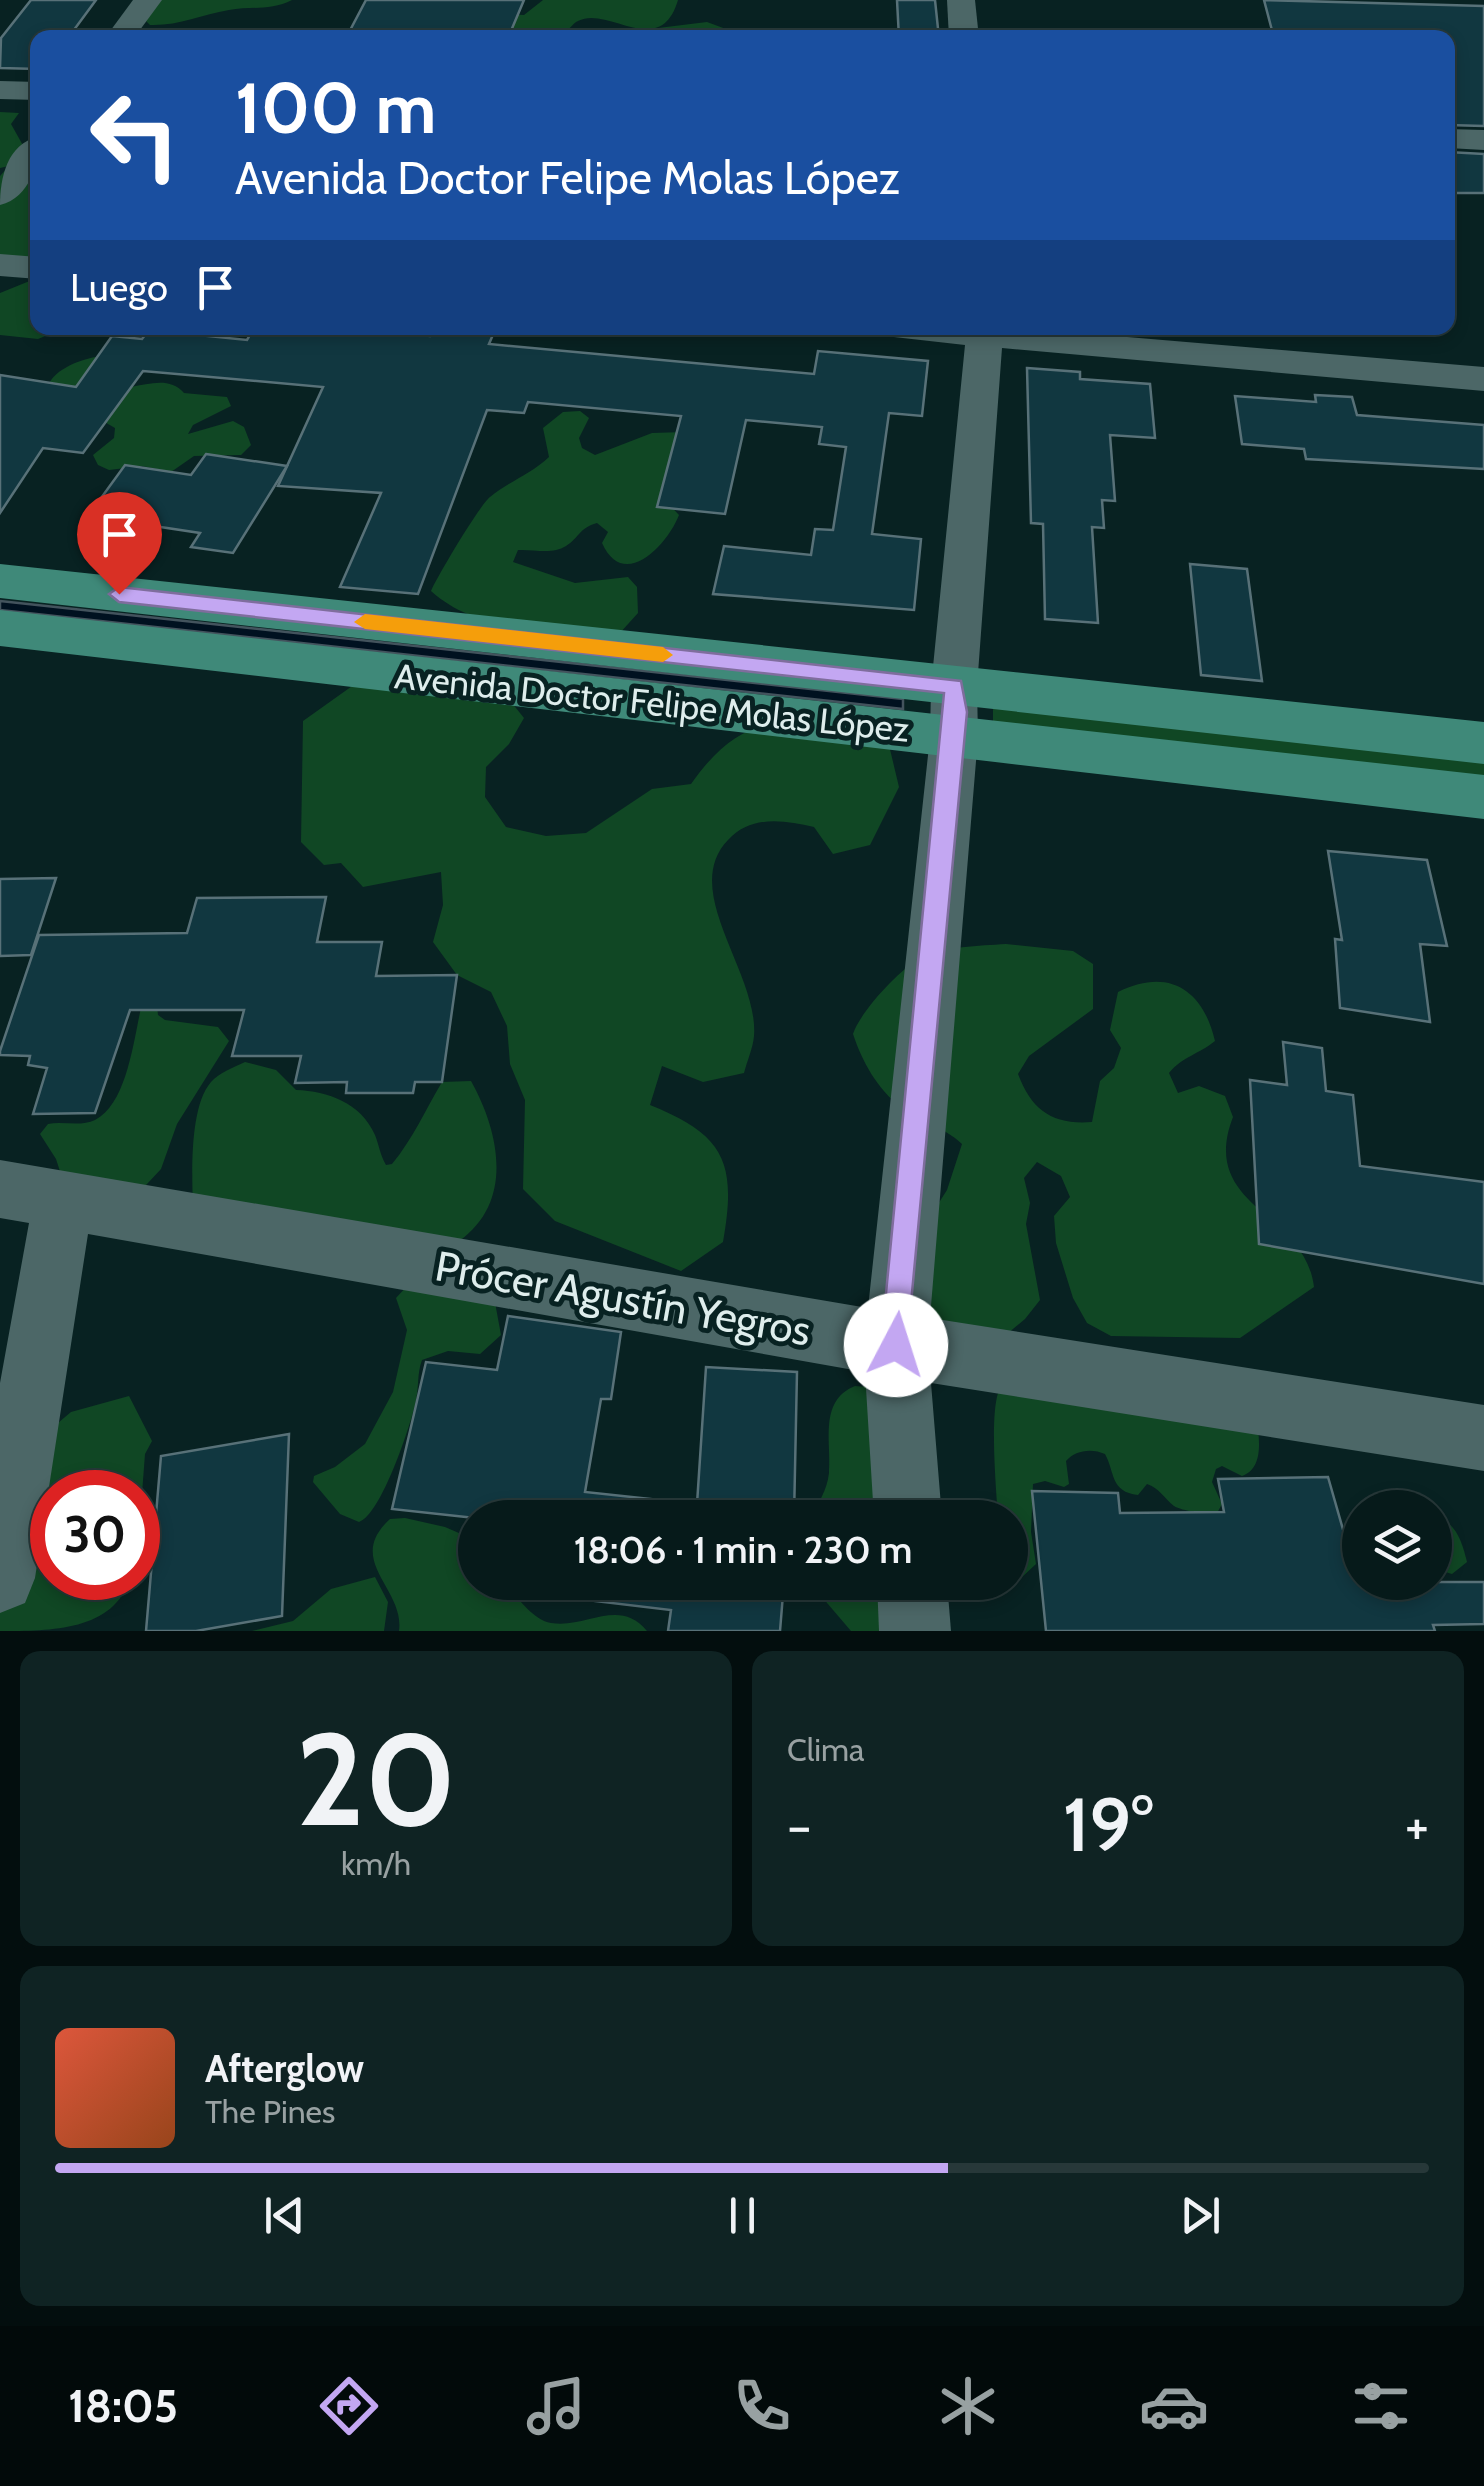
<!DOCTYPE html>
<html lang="es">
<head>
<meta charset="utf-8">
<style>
  body { margin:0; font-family:Cabin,sans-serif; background:#0f2323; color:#f1f3f6; height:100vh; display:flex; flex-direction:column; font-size:38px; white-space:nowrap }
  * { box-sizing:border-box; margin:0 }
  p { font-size:32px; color:#98a1a2 }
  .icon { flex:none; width:55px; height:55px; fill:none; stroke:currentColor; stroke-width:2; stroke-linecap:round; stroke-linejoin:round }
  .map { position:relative; height:1631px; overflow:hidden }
  .panel { display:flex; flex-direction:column; gap:20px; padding:20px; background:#030e0e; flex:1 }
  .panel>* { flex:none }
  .hud { position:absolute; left:30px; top:30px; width:1425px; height:305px; border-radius:20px; box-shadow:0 5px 15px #0003,0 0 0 2px #273839; background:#1a4fa0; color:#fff; overflow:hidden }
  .controls { position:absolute; left:1342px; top:1490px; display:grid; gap:20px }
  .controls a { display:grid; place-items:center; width:110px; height:110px; border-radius:50%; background:#061a1a; box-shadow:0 5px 15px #0003,0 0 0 2px #273839; font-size:50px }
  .speed { position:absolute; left:30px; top:1470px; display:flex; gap:20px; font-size:50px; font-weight:700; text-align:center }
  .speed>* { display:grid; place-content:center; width:130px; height:130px; border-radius:50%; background:#061a1a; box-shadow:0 5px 15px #0003,0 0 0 2px #273839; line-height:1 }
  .speed .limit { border:15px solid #d22; background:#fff; color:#111 }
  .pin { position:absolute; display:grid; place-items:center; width:85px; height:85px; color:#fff; margin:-102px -42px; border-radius:50% 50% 50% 0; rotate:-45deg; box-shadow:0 0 10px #0007 }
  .pin .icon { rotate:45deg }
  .me { position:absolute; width:110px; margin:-55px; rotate:5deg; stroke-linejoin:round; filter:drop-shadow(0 0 8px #0008) }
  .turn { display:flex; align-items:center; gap:35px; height:210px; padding:0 40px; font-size:45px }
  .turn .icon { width:130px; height:130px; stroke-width:2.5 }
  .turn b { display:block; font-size:70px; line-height:85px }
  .then { display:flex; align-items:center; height:95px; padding:0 40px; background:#0003; gap:20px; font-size:38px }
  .big { font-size:75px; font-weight:600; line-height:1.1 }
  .panel .widget { flex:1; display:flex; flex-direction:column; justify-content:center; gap:15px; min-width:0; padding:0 35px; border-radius:20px; background:#0f2323 }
  .panel .dial { align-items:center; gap:0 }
  .dial b { font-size:130px; line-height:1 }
  .song { display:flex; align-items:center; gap:30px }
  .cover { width:120px; height:120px; border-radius:15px; background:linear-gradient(135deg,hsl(10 70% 55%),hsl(20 70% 35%)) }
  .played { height:10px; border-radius:5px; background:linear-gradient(90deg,#c3a7f2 65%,#273839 65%) }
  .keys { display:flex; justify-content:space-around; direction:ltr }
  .heat { display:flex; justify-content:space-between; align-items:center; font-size:55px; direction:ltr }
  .panel .tiles { flex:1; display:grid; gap:20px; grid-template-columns:1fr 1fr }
  .widget:last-child { grid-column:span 2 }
  .trip { position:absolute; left:458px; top:1500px; width:570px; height:100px; border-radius:50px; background:#061a1a; box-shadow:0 5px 15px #0003,0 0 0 2px #273839; font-weight:600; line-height:100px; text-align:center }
  .tab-bar { display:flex; height:160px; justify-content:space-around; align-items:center; background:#020a0a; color:#98a1a2 }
  .tab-bar .icon { width:70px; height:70px }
  .tab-bar .current { color:#c3a7f2 }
  .tab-bar b { font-size:45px; color:#f1f3f6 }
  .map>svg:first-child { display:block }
  .green { fill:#104724 }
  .water { fill:#001120; stroke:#43535d; stroke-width:2.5 }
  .building { fill:#113740; stroke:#587178; stroke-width:2.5 }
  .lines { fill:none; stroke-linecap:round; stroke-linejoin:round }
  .minor { fill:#4c6767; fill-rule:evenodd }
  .major { fill:#3f8979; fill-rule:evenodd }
  .route { fill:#c3a7f2; stroke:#7f6d9d; stroke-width:2.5 }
  .slow { fill:#f59e0b }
  .labels { text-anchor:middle; stroke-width:10; stroke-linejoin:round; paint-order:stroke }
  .street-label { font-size:35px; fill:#deedec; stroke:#082222 }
  .near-street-label { font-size:42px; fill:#deedec; stroke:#082222 }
</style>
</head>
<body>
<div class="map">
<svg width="1484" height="1631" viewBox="0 0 1484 1631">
  <rect width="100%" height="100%" fill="#082222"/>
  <g class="green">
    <path d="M 149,0 L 292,0 C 271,11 250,6 229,10 C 201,15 178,26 150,25 L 142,17 Z"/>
    <path d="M 543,0 L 678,0 C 660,61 608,5 578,21 C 573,23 566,33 561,37 L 537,37 L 529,29 L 496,27 L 502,14 L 524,15 Z"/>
    <polygon points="707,22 726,29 719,37 636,37 658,28"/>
    <polygon points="0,112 19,113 11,124 25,149 37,139 37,266 0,266 0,176 9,166 0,168"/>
    <polygon points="37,278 38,328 65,328 38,339 0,335 0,293"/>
    <path d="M 95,357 L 106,361 L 131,387 C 150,384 170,377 184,393 L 227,397 L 231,406 L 193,425 L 188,434 L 233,421 L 244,427 L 251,445 L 241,455 L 194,456 L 171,472 L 142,466 L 109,470 L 98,465 L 93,455 L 114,438 L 115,428 L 47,389 C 52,370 77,361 95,357 Z"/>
    <path d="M 580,411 L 589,418 L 579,438 L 582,448 L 595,455 L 652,433 L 685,432 L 690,475 L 661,486 L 662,497 L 679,515 C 668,544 624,592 602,543 L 608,532 L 597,523 C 579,528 580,537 566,546 C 552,555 534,549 518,550 L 513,562 L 575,583 L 628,577 L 637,587 L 638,613 L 619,634 C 554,629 481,636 431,591 C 437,577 479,506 490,497 C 508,482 531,474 549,457 L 543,428 L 563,412 Z"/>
    <path d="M 362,679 L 504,693 L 524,718 L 509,744 L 486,767 L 485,797 L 506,827 L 546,836 L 586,833 L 652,789 L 691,784 C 752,697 798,725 888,741 L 899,787 L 870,845 L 833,854 L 814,827 C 783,820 751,815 728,840 C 679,891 759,973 754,1036 C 753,1048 747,1061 744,1073 L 703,1082 L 662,1066 L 650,1105 C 725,1135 737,1163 723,1242 L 681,1271 L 555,1221 L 523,1189 L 525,1100 L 510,1064 L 507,1026 L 491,992 L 457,975 L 433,942 L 443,905 L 441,872 L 363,887 L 341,863 L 324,865 L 301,842 L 303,721 Z"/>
    <polygon points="993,707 1484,758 1484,779 993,722"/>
    <path d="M 1006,944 L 1073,951 L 1093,964 L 1093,1009 L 1029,1056 L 1018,1074 C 1032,1111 1053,1125 1092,1122 L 1100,1081 L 1114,1068 L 1121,1048 L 1110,1030 L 1118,992 C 1168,967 1203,989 1215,1041 C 1199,1054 1182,1057 1169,1073 L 1178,1093 L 1199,1086 L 1225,1096 L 1233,1117 C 1198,1208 1305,1211 1314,1287 L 1240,1338 L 1111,1336 L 1087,1323 L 1073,1298 L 1056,1243 L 1054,1216 L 1070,1197 L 1061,1176 L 1037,1162 L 1024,1178 L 1030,1203 L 1026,1224 L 1040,1300 L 1025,1319 L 988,1350 L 921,1340 L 933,1212 L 947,1190 L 962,1144 C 943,1126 920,1122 901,1107 C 877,1089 862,1061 853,1034 C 860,1012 899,970 920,958 C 945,946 979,946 1006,944 Z"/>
    <path d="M 144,996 L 157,1006 L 158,1015 L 165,1020 L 218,1027 L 229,1041 L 177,1124 L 161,1169 L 133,1199 L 69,1199 L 56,1159 L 40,1134 L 48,1124 C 63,1121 81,1127 95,1120 C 130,1102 134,1030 144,996 Z"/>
    <path d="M 245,1062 L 276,1070 L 296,1090 C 328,1091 361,1103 375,1135 C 379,1145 380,1155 386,1165 L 392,1164 C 412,1140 426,1109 442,1082 L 471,1081 C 500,1133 514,1202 459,1241 L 193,1208 C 192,1176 189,1107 211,1082 C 219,1073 234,1067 245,1062 Z"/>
    <path d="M 409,1284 L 494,1297 L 501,1335 L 480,1354 L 448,1351 L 422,1360 C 417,1373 419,1387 416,1400 C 411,1425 381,1515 359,1522 L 340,1514 L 313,1482 L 314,1476 L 335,1467 L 365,1444 L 393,1392 L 407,1330 L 396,1298 Z"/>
    <path d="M 855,1386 L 881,1388 L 911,1517 L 810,1518 C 818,1503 827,1491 829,1473 C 832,1443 818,1401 855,1386 Z"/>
    <path d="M 998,1393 L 1258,1429 C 1260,1447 1261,1469 1242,1476 L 1222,1466 L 1216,1469 L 1212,1482 L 1222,1504 L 1216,1515 C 1206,1514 1182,1511 1174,1506 C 1164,1498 1159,1488 1147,1484 L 1138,1495 C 1110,1492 1115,1472 1105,1454 C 1092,1448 1075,1450 1066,1461 L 1069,1484 L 1064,1487 L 1045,1481 L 1033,1484 L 1031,1532 L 1036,1564 L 1021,1578 L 1010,1569 L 1010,1518 L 998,1517 C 996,1487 990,1419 998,1393 Z"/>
    <path d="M 129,1396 L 152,1441 L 145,1454 L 138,1547 L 138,1492 L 52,1492 L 52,1578 L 130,1578 C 114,1631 51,1631 0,1631 L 0,1472 L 71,1412 Z"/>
    <path d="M 1436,1516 C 1457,1524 1462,1542 1467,1562 L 1452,1574 L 1435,1569 Z"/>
    <path d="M 405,1518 L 445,1527 L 475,1540 L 475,1582 L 510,1583 L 508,1588 C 520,1600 534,1620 551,1623 C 586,1629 619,1597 647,1631 L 399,1631 C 405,1588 344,1561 390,1519 Z"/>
    <polygon points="375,1577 388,1602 384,1631 252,1631 293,1621 331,1589"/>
    <polygon points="810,1583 919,1583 915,1631 851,1631"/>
  </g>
  <polygon class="water" points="0,601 903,699 903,709 0,610"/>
  <g class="building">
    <polygon points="31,0 96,0 68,38 38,38 38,69 0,68 1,38"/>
    <polygon points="366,0 524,0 508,38 346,38"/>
    <polygon points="897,0 935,0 939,38 899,38"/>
    <polygon points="1264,0 1484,6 1484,126 1448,125 1448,38 1274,38"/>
    <polygon points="1448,152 1484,154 1484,193 1448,193"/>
    <polygon points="254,328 336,328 430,336 434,328 464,328 495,330 489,344 814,374 818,351 928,361 922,416 889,413 872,534 921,539 914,610 713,594 724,546 811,555 815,529 833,530 846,447 819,444 822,427 746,420 725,514 657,507 681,416 528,402 524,413 487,410 418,594 340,587 381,493 278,486 323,387 143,371 83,453 43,448 0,513 0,375 76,387 112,336 142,339 149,330 247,340"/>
    <polygon points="1027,368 1080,372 1080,379 1150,384 1155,438 1110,435 1115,501 1102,500 1104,528 1092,527 1098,623 1045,619 1043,524 1031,523"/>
    <polygon points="1315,395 1352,397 1357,415 1484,425 1484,469 1306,459 1304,449 1242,444 1235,396 1316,402"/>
    <polygon points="206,454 287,466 233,553 191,547 200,533 88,516 125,465 191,475"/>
    <polygon points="1190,564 1247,569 1262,681 1201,675"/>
    <polygon points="1328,851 1427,860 1447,946 1420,944 1430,1022 1340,1008 1335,939 1342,940"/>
    <polygon points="56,878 31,955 0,956 0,879"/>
    <polygon points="326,897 317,942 382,942 376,976 457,975 442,1082 415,1082 413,1093 346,1093 347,1082 295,1083 301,1056 232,1056 244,1010 130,1010 95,1113 33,1114 47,1068 28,1065 30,1056 0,1055 0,1051 39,935 187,933 197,898"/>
    <polygon points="1283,1042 1322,1048 1326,1091 1353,1095 1360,1166 1484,1182 1484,1284 1259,1244 1250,1080 1287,1085"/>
    <polygon points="508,1316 621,1332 611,1399 601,1399 585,1492 697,1504 706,1367 797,1372 794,1518 475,1518 392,1509 426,1362 497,1370"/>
    <polygon points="289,1434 282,1616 196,1631 146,1631 161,1456"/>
    <polygon points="1328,1477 1358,1582 1484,1582 1484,1624 1433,1625 1435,1631 1046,1631 1032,1491 1118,1493 1120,1513 1224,1512 1218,1479"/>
    <polygon points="521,1582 784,1582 780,1631 668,1631 671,1610 519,1592"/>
  </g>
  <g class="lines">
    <g class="minor">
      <polygon points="133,0 162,0 134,38 105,38"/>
      <polygon points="947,0 975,0 979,38 949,38"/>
      <polygon points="0,81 38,82 38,100 0,99"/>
      <polygon points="1448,129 1484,130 1484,150 1448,148"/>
      <path d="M 38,137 C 38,164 31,197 0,205 C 0,178 7,144 38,137 Z"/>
      <polygon points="0,254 38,257 38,279 0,276"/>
      <polygon points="880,328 1021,328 1484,367 1484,391 1002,348 977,687 978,737 930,1318 1484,1405 1484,1471 931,1383 942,1518 874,1518 865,1372 88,1234 35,1578 25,1603 0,1613 0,1383 29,1223 0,1218 0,1160 868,1308 930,737 931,687 965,345 885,336"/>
      <polygon points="877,1582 947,1582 951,1631 879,1631"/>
    </g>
    <g class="major">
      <polygon points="0,564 1484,722 1484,764 0,598"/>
      <polygon points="0,610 1484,775 1484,819 0,646"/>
    </g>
  </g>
  <polygon class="route" points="119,587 961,681 967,712 906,1356 896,1360 886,1356 881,1345 944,693 119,602 109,594"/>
  <polygon class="slow" points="365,614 663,647 673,655 663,662 365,629 354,622"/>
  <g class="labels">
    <g class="street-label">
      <text transform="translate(652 703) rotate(6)" y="12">Avenida Doctor Felipe Molas López</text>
    </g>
    <g class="near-street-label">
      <text transform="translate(623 1298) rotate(10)" y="15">Prócer Agustín Yegros</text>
    </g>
  </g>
</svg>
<div class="controls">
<a><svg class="icon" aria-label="layers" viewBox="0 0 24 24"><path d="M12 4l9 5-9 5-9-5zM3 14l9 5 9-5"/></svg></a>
</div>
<div class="speed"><div class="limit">30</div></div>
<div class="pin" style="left:119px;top:594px;background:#d93025"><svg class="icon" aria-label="arrive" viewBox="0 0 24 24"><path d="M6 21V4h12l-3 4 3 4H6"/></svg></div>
<svg class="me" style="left:896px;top:1345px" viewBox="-20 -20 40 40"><circle r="19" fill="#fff"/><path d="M0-13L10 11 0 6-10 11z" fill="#c3a7f2"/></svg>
<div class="trip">18:06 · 1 min · 230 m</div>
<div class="hud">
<div class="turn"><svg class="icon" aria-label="left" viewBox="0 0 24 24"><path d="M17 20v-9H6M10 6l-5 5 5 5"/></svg><div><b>100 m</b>Avenida Doctor Felipe Molas López</div></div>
<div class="then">Luego<svg class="icon" aria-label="arrive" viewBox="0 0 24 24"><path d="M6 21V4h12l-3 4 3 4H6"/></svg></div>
</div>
</div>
<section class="panel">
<div class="tiles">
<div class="widget dial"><b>20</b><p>km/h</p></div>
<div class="widget"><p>Clima</p>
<div class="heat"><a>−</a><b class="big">19°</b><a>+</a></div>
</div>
<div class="widget">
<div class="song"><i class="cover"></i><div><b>Afterglow</b><p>The Pines</p></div></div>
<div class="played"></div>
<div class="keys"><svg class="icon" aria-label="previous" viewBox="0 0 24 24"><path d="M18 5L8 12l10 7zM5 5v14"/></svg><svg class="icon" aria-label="pause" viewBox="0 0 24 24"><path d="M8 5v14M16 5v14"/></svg><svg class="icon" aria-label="next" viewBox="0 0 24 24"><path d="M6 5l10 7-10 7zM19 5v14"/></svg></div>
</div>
</div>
</section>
<nav class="tab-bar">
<b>18:05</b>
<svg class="icon current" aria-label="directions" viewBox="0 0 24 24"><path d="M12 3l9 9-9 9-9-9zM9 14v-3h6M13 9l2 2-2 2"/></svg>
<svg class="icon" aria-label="music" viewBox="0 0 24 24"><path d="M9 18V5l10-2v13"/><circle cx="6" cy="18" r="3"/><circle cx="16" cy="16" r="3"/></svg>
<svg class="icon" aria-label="phone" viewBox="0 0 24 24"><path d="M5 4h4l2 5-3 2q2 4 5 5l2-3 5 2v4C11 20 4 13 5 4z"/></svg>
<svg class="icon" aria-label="climate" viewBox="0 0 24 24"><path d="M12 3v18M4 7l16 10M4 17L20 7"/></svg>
<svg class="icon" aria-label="car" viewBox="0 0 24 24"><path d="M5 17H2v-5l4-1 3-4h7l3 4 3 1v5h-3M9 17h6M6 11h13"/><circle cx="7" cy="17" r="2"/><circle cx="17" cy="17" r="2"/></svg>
<svg class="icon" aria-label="filters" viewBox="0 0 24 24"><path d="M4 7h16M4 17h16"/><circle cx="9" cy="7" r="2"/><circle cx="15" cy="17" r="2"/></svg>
</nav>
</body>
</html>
